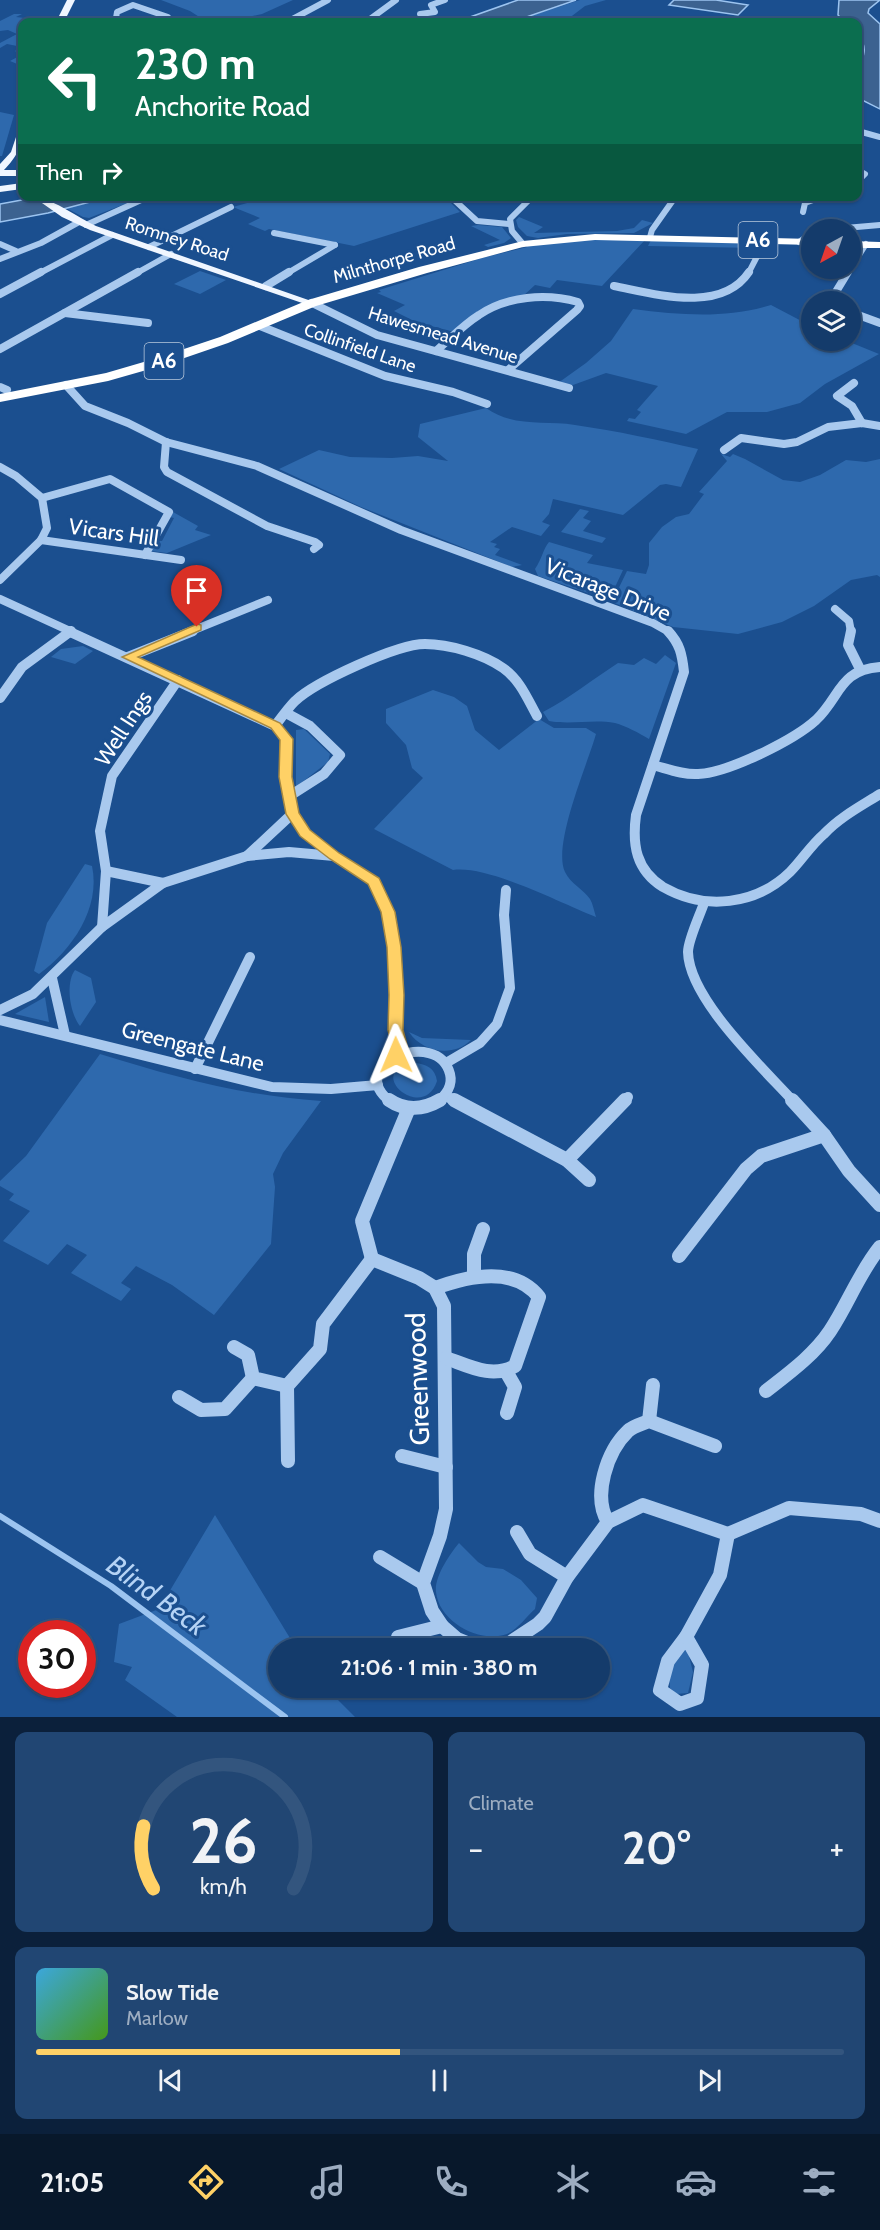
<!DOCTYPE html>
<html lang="en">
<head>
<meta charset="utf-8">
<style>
  body { margin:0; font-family:Cabin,sans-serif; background:#214673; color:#f1f3f6; height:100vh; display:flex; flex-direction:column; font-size:22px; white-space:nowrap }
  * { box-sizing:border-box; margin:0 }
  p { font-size:20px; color:#9dadc1 }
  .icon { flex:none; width:33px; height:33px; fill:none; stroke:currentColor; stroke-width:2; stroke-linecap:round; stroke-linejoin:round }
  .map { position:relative; height:1717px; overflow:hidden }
  .drawer { display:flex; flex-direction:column; gap:15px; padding:15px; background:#0b203b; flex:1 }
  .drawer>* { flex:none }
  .top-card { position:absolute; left:18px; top:18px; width:844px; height:183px; border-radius:12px; box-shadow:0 2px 4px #0004,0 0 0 2px #33557e; background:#0b6e4f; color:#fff; overflow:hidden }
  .needle { width:39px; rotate:220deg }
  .fabs { position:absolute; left:801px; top:219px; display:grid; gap:12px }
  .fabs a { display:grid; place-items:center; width:60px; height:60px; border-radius:50%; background:#143b6b; box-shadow:0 2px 4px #0004,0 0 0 2px #33557e; font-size:30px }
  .speed { position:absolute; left:18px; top:1620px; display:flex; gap:12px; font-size:30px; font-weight:700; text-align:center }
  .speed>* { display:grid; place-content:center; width:78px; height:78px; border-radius:50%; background:#143b6b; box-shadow:0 2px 4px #0004,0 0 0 2px #33557e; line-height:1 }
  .speed .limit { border:9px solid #d22; background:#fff; color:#111 }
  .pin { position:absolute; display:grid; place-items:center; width:51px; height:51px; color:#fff; margin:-62px -26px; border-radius:50% 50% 50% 0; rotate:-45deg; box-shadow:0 0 6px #0007 }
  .pin .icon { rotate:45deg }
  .me { position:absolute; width:66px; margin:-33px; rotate:359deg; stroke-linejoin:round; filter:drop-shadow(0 0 4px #0008) }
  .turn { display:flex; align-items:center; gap:21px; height:126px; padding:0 18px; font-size:27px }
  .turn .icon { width:78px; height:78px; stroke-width:2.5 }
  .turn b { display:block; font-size:42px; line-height:51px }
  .then { display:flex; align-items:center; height:57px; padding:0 18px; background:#0003; gap:12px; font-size:22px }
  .big { font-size:45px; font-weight:800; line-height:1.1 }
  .drawer .card { flex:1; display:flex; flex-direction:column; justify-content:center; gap:9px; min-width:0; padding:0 21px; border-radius:12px; background:#214673 }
  .drawer .dial { align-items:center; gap:0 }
  .dial svg { height:156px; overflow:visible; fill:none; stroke:#33557e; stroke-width:7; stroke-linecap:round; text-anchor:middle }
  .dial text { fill:#f1f3f6; stroke:none }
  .song { display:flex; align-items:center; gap:18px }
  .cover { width:72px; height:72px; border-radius:9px; background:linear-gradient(135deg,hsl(200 70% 55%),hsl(100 70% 35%)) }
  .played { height:6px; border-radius:3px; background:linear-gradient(90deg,#ffd166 45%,#33557e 45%) }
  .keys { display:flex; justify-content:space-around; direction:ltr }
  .heat { display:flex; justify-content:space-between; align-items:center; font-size:33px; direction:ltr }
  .drawer .tiles { flex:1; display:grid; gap:15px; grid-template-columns:1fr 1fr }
  .card:last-child { grid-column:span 2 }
  .trip { position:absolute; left:268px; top:1638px; width:342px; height:60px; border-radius:30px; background:#143b6b; box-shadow:0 2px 4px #0004,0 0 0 2px #33557e; font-weight:800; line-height:60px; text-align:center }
  .menu { display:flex; height:96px; justify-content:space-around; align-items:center; background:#08182b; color:#9dadc1 }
  .menu .icon { width:42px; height:42px }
  .menu .active { color:#ffd166 }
  .menu b { font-size:27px; color:#f1f3f6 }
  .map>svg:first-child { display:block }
  .green { fill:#2e69ad }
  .water { fill:#3c6290; stroke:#9cc4f0; stroke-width:1.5 }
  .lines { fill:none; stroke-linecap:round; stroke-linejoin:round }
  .stream { stroke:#9cc4f0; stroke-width:6 }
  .minor-far3 { stroke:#a9c9ee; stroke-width:6 }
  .minor-far2 { stroke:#a9c9ee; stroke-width:8 }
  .minor-far1 { stroke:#a9c9ee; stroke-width:10 }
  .minor { stroke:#a9c9ee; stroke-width:14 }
  .major { fill:#f0f6ff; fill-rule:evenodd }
  .highway { fill:#fff; fill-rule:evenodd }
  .route { fill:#ffd166; stroke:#a68842; stroke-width:1.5 }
  .labels { text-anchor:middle; stroke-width:6; stroke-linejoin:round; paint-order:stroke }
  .far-street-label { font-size:18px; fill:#fff; stroke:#1b4f8f }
  .shield { fill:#1b4f8f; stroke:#bbcadd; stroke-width:1.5 }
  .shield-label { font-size:21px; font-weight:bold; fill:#fff }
  .street-label { font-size:22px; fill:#fff; stroke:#1b4f8f }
  .near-street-label { font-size:27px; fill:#fff; stroke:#1b4f8f }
  .near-water-label { font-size:28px; font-style:italic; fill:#b5d3f5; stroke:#1b4f8f }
</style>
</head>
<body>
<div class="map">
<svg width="880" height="1717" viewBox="0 0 880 1717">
  <rect width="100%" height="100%" fill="#1b4f8f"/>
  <g class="green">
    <polygon points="161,0 293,0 262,14 223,22 204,20 190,11"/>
    <polygon points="580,0 606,0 585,6 564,22 512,22"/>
    <polygon points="14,14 22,14 16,17 51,21 51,22 22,22 22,66 10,61 21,55 15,51 22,47 7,44 0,48 0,43 17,34 8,30 0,31 0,21"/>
    <polygon points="0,112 14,115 2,156 0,156"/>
    <polygon points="272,196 444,196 460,212 354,246 269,229 265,231 248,224 260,218 233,207"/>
    <polygon points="109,197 143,197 89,218 83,217 66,208"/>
    <polygon points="519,217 543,227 534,233 617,231 634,228 642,220 653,223 634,233 567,234 538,238 527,236 518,227 516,220"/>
    <polygon points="478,225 502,227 511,238 504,243 488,247 484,245 500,240 471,226"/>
    <polygon points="605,239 645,240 602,286 557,280 550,288 535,285 522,297 507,300 454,332 416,322 394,311 405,305 377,293 381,292 379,290 482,258 527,247 526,245 532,244"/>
    <polygon points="651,240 755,243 759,244 757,248 648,246"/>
    <polygon points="200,271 226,280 200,294 174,284"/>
    <path d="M 771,305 L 811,326 L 812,340 L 847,341 L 879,354 L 825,384 L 800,403 L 767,412 L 727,412 L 686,434 L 627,421 L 629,418 L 635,419 L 641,412 L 637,410 L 658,386 L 606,373 L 573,385 L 558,383 L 586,363 L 611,341 L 633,309 C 681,315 725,319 771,305 Z"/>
    <path d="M 486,408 C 514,428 544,420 575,425 C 617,431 658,440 698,449 L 681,487 L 666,484 L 660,485 L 623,515 L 553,499 L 549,514 L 542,522 L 550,525 L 541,536 L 512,527 L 490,542 L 497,544 L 494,547 L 500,549 L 495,555 L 522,565 L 512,567 L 361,507 L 279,469 L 319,450 L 350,457 L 392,458 L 418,456 L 448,461 L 418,437 L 420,424 Z"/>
    <polygon points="721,454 730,457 733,454 745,459 783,480 800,482 820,475 846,460 866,462 880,459 880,577 877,575 851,580 814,606 782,622 738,634 673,627 612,602 627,571 646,574 649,565 649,543 662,527 676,517 689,514 704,494 699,492 727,461"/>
    <polygon points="580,509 589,511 583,518 591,521 583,531 606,538 602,543 561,532"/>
    <polygon points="173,512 198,526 195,530 211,535 167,553 151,551 157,541 162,541 174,518 170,517"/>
    <path d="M 549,542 L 593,555 L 587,563 L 623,570 L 609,600 L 538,576 L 535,569 C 542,559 543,549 549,542 Z"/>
    <polygon points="83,646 93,651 75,664 51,657 61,649"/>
    <path d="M 665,655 L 676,663 L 649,739 C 639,733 626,726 615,723 C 593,719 571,725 549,721 L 543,712 C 570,698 593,679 618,663 L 634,665 L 644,658 L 656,664 Z"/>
    <path d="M 433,690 L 454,697 L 467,706 L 475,730 L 499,750 L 539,719 L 554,728 L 586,728 L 596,734 C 588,763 552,845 565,872 C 571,884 583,889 590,899 C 593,904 594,911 596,917 C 560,903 488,865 453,870 L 374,829 L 423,778 L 412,768 L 406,745 L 386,723 L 386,709 Z"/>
    <polygon points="304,729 330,754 328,762 296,787 296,730"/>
    <path d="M 85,864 L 92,866 C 101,908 72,950 39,974 L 34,971 L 47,923 Z"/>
    <path d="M 75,970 L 91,978 L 96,1002 L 80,1026 C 70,1014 65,983 75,970 Z"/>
    <polygon points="45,997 49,1022 15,1014"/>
    <path d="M 409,1032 L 422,1038 L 471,1040 C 453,1058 422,1052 409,1032 Z"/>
    <path d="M 100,1054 C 174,1077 244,1096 321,1101 L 283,1153 L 273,1174 L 275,1187 L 271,1244 L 214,1315 L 172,1285 L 136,1266 L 121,1283 L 131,1289 L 121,1301 L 71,1273 L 87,1255 L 67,1244 L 48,1265 L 3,1241 L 30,1211 L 9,1200 L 14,1194 L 0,1186 L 0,1181 L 26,1156 Z"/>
    <path d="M 415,1063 C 426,1064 435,1068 437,1081 C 423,1124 361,1070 415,1063 Z"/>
    <polygon points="215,1515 296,1648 279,1648 279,1688 326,1688 355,1717 177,1717 125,1680 132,1667 114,1662 119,1624 159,1609"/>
    <path d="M 459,1543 L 478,1562 L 486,1567 L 503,1569 L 521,1580 L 537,1598 L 535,1609 C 527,1616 517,1630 507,1634 C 480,1644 439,1622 436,1592 C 434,1577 450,1554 459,1543 Z"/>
    <polygon points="687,1648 693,1672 688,1693 676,1694 670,1688 669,1677 679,1650"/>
  </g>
  <g class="water">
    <polygon points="518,0 576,0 512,22 456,22"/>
    <polygon points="674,0 716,0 748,5 738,15 669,5"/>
    <path d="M 839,0 L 880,0 L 869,9 L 868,13 L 880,24 L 880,109 L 858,98 C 858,90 857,81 858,73 C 860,60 871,50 858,36 L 858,22 L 845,22 L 838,15 Z"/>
    <polygon points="38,197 109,197 48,213 0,222 0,204"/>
  </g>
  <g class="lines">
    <polyline class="stream" points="0,1516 111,1586 285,1717"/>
    <g class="minor-far3">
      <polyline points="420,14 435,12 431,5 445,0"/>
      <polyline points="116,18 117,12 133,5 168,17 169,22"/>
      <polyline points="287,22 328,0"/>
      <polyline points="366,22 396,0"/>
      <polyline points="858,131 880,137"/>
      <polyline points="16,151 22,151"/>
      <polyline points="858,170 865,174 858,181"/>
      <polyline points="450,196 477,221 509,224"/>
      <polyline points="803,212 805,203 824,196"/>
      <polyline points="86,225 150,196"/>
      <polyline points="822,230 880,225"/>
      <polyline points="274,233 335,245"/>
      <polyline points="650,237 652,230 676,196"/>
      <polyline points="799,242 812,233"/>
      <polyline points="0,244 16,251"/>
      <polyline points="523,244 512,231 510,219 533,196"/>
      <polyline points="149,247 231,207"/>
      <polyline points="0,259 41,243 79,222"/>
      <polyline points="38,274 112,235"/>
      <polyline points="135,274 171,254"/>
      <polyline points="286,274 335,245"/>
      <polyline points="748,274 765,241"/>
      <polyline points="847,274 866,244"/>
    </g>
    <g class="minor-far2">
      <polyline points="266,286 289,272"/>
      <path d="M 614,286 C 655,294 721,314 749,272"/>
      <polyline points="0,294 41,272"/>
      <polyline points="836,302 834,295 848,272"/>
      <polyline points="312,303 377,335 569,388"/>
      <polyline points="850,312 880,323"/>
      <polyline points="65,313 148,323"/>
      <polyline points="260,326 385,376 453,392 487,404"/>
      <polyline points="0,349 138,272"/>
      <path d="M 436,351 C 450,339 463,325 479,315 C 507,296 546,293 578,302 L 580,306 L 577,310 L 508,370"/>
      <polyline points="854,383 837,396 852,406 862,423"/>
      <polyline points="66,385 85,406 128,423 166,442 257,466 401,530 653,623 669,632"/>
      <polyline points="0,387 7,390"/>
      <polyline points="166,442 164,467 167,472 267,526 315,542 319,545 314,549"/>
      <polyline points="724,450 741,438 784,444 797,442 828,427 862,423 880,426"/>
      <polyline points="0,467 16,476 42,498 47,528 41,540 0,580"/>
      <polyline points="42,498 110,479 169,512 145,555"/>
      <polyline points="41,540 181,560"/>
      <polyline points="0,599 72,632"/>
      <polyline points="835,609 849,621 851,632"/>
      <polyline points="189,632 268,600"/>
    </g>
    <g class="minor-far1">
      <polyline points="68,631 275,726 286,739 286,777 292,814 305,833 334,856 374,881 388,912 394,947 396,1030 401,1053"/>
      <path d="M 668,631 C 680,644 682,654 684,672 L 636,815 C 632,845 636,870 663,887 C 705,911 756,905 790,872 C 802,860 811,845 824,834 C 840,817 861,806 880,794"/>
      <polyline points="851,631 848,645 860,669"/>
      <polyline points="128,657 193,631"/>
      <polyline points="0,698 22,667 71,631"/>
      <polyline points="286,713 310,726 340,755 324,774 288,797"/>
      <path d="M 275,726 C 281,718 288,708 295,701 C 315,682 397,644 425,644 C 449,644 483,654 503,668 C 520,680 527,698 537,716"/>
      <path d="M 653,765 C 668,769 683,775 698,774 C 728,773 794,740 816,720 C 841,696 839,670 880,667"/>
      <polyline points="247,856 292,814"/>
      <polyline points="163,883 247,856 289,852 334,856"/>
      <path d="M 704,903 C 700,915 688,940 688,952 C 689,999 763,1068 794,1102"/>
      <polyline points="102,927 106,871 100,831 112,776 178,680"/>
      <polyline points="52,978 65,1035"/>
      <polyline points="0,1010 33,994 102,927 163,883 106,871"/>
      <polyline points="0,1020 272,1087 331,1089 378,1085"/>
      <polyline points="446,1063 480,1043 497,1024 510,988 504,915 506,890"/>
      <polyline points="195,1069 250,957"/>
      <polyline points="446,1096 457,1102"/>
      <path d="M 391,1102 C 342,1066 438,1026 450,1074 C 453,1086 446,1094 438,1102"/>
      <polyline points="623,1102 628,1097"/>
    </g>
    <g class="minor">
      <path d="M 389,1100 C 405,1111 423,1110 440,1100"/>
      <polyline points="454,1100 567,1160 589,1180"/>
      <polyline points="792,1100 824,1135 849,1171 880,1205"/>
      <polyline points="567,1160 625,1100"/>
      <polyline points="679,1256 746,1169 761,1156 824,1135"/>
      <polyline points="372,1259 419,1278 435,1288 444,1306 446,1509 440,1536 423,1583 432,1611 442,1626 457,1639 479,1648 505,1646 538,1624 545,1617 567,1577 608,1522 643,1505 728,1534 789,1508 861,1514 880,1521"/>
      <polyline points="372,1259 362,1221 409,1108"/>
      <polyline points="474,1276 474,1254 483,1229"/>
      <path d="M 435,1288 C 468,1276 514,1265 539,1297 L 515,1366 C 492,1379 469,1366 446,1358"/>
      <polyline points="234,1347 248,1355 253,1378 287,1386"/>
      <polyline points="507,1373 515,1387 507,1413"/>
      <path d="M 766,1391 C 789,1373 814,1355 830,1331 C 848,1304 859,1273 880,1247"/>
      <polyline points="179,1397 201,1410 225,1409 253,1378"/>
      <polyline points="649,1421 653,1385"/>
      <polyline points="402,1456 446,1467"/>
      <polyline points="288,1461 287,1386 320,1349 323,1324 372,1259"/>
      <path d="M 608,1522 C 592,1496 607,1451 628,1431 C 633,1426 642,1424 649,1421 L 715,1446"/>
      <polyline points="517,1532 530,1554 567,1577"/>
      <polyline points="380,1557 423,1583"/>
      <polyline points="398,1637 442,1626"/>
      <polygon points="686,1637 702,1665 697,1698 680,1704 660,1690 668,1661"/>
      <polyline points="686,1637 720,1575 728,1534"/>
    </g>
    <g class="major">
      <polygon points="67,0 75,0 64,22 56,22"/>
      <path d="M 19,128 L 22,128 C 22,148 17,156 4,170 L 22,170 L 22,176 L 0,176 L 0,164 L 11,152 Z"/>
      <polygon points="22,183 22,189 0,192 0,186"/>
      <path d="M 32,196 C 48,196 79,218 96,226 L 317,303 L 308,305 L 90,230 L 62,217 Z"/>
    </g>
    <g class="highway">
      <polygon points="595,234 812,239 812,245 595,240 523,247 427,273 316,306 228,343 164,365 108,381 0,402 0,394 106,373 154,359 220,337 308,300 419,267 523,241"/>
      <polygon points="850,241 880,242 880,248 850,248"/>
    </g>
  </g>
  <polygon class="route" points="197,624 201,625 201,630 138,657 280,723 293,739 292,777 299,813 310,830 339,853 379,878 395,912 401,947 404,995 403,1030 409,1053 407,1057 396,1061 391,1059 389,1055 393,1050 388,1030 389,995 387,947 381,912 368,884 330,859 300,836 286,814 279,777 280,740 271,728 122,657"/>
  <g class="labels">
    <g class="far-street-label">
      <text transform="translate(177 239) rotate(18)" y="6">Romney Road</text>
      <text transform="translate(394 260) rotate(-16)" y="6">Milnthorpe Road</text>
      <text transform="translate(443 335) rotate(17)" y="6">Hawesmead Avenue</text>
      <text transform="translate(360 348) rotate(19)" y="6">Collinfield Lane</text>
    </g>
    <g class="shield">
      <rect x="738.5" y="222" width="39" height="36" rx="4.5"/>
      <rect x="144.5" y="343" width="39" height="36" rx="4.5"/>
    </g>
    <g class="shield-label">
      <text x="758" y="247">A6</text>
      <text x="164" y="368">A6</text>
    </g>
    <g class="street-label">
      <text transform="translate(114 532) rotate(8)" y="8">Vicars Hill</text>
      <text transform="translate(608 589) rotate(22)" y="8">Vicarage Drive</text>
      <text transform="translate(123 728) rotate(-57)" y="8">Well Ings</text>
      <text transform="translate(193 1046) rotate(14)" y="8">Greengate Lane</text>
    </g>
    <g class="near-street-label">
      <text transform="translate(418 1379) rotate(-92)" y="9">Greenwood</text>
    </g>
    <g class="near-water-label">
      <text transform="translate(157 1595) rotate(36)" y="10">Blind Beck</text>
    </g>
  </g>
</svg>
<div class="fabs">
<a><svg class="needle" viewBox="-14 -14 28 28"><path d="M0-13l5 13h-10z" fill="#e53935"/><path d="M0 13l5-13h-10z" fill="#9dadc1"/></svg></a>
<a><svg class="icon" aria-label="layers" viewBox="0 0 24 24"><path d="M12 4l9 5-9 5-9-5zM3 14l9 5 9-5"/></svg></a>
</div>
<div class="speed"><div class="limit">30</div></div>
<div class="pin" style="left:197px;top:627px;background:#d93025"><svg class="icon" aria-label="arrive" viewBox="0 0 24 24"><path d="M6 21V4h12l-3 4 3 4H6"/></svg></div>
<svg class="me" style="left:396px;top:1055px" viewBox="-20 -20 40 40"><path d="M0-17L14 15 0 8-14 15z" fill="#ffd166" stroke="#fff" stroke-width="4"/></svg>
<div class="trip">21:06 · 1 min · 380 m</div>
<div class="top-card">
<div class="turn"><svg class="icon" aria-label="left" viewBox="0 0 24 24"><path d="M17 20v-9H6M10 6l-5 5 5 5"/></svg><div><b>230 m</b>Anchorite Road</div></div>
<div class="then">Then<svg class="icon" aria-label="right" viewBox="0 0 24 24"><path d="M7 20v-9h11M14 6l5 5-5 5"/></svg></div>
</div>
</div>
<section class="drawer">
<div class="tiles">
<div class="card dial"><svg viewBox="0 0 100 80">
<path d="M14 69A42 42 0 1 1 86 69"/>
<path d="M14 69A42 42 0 0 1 9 37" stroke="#ffd166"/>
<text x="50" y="56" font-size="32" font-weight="700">26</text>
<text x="50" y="72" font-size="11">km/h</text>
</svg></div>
<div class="card"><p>Climate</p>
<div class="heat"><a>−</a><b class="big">20°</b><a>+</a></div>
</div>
<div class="card">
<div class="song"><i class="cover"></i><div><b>Slow Tide</b><p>Marlow</p></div></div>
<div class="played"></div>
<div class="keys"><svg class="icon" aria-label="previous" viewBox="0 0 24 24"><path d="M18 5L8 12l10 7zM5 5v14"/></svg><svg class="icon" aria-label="pause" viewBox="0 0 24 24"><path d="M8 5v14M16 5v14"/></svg><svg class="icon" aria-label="next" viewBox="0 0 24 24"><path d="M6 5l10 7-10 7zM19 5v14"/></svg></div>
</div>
</div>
</section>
<nav class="menu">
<b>21:05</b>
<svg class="icon active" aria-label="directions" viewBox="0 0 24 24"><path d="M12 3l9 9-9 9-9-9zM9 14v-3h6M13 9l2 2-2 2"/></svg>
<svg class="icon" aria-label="music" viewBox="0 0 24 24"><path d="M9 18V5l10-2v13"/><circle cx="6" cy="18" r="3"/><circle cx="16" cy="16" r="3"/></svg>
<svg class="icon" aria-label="phone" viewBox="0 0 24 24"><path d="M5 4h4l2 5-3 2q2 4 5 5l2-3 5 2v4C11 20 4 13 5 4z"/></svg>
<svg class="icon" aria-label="climate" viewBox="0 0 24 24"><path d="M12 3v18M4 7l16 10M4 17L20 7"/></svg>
<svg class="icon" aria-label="car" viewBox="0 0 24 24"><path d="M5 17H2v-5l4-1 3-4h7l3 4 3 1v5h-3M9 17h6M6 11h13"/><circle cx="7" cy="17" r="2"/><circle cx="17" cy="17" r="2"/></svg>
<svg class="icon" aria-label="filters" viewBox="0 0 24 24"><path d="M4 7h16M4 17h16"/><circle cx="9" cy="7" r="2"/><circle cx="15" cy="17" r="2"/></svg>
</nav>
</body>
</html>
